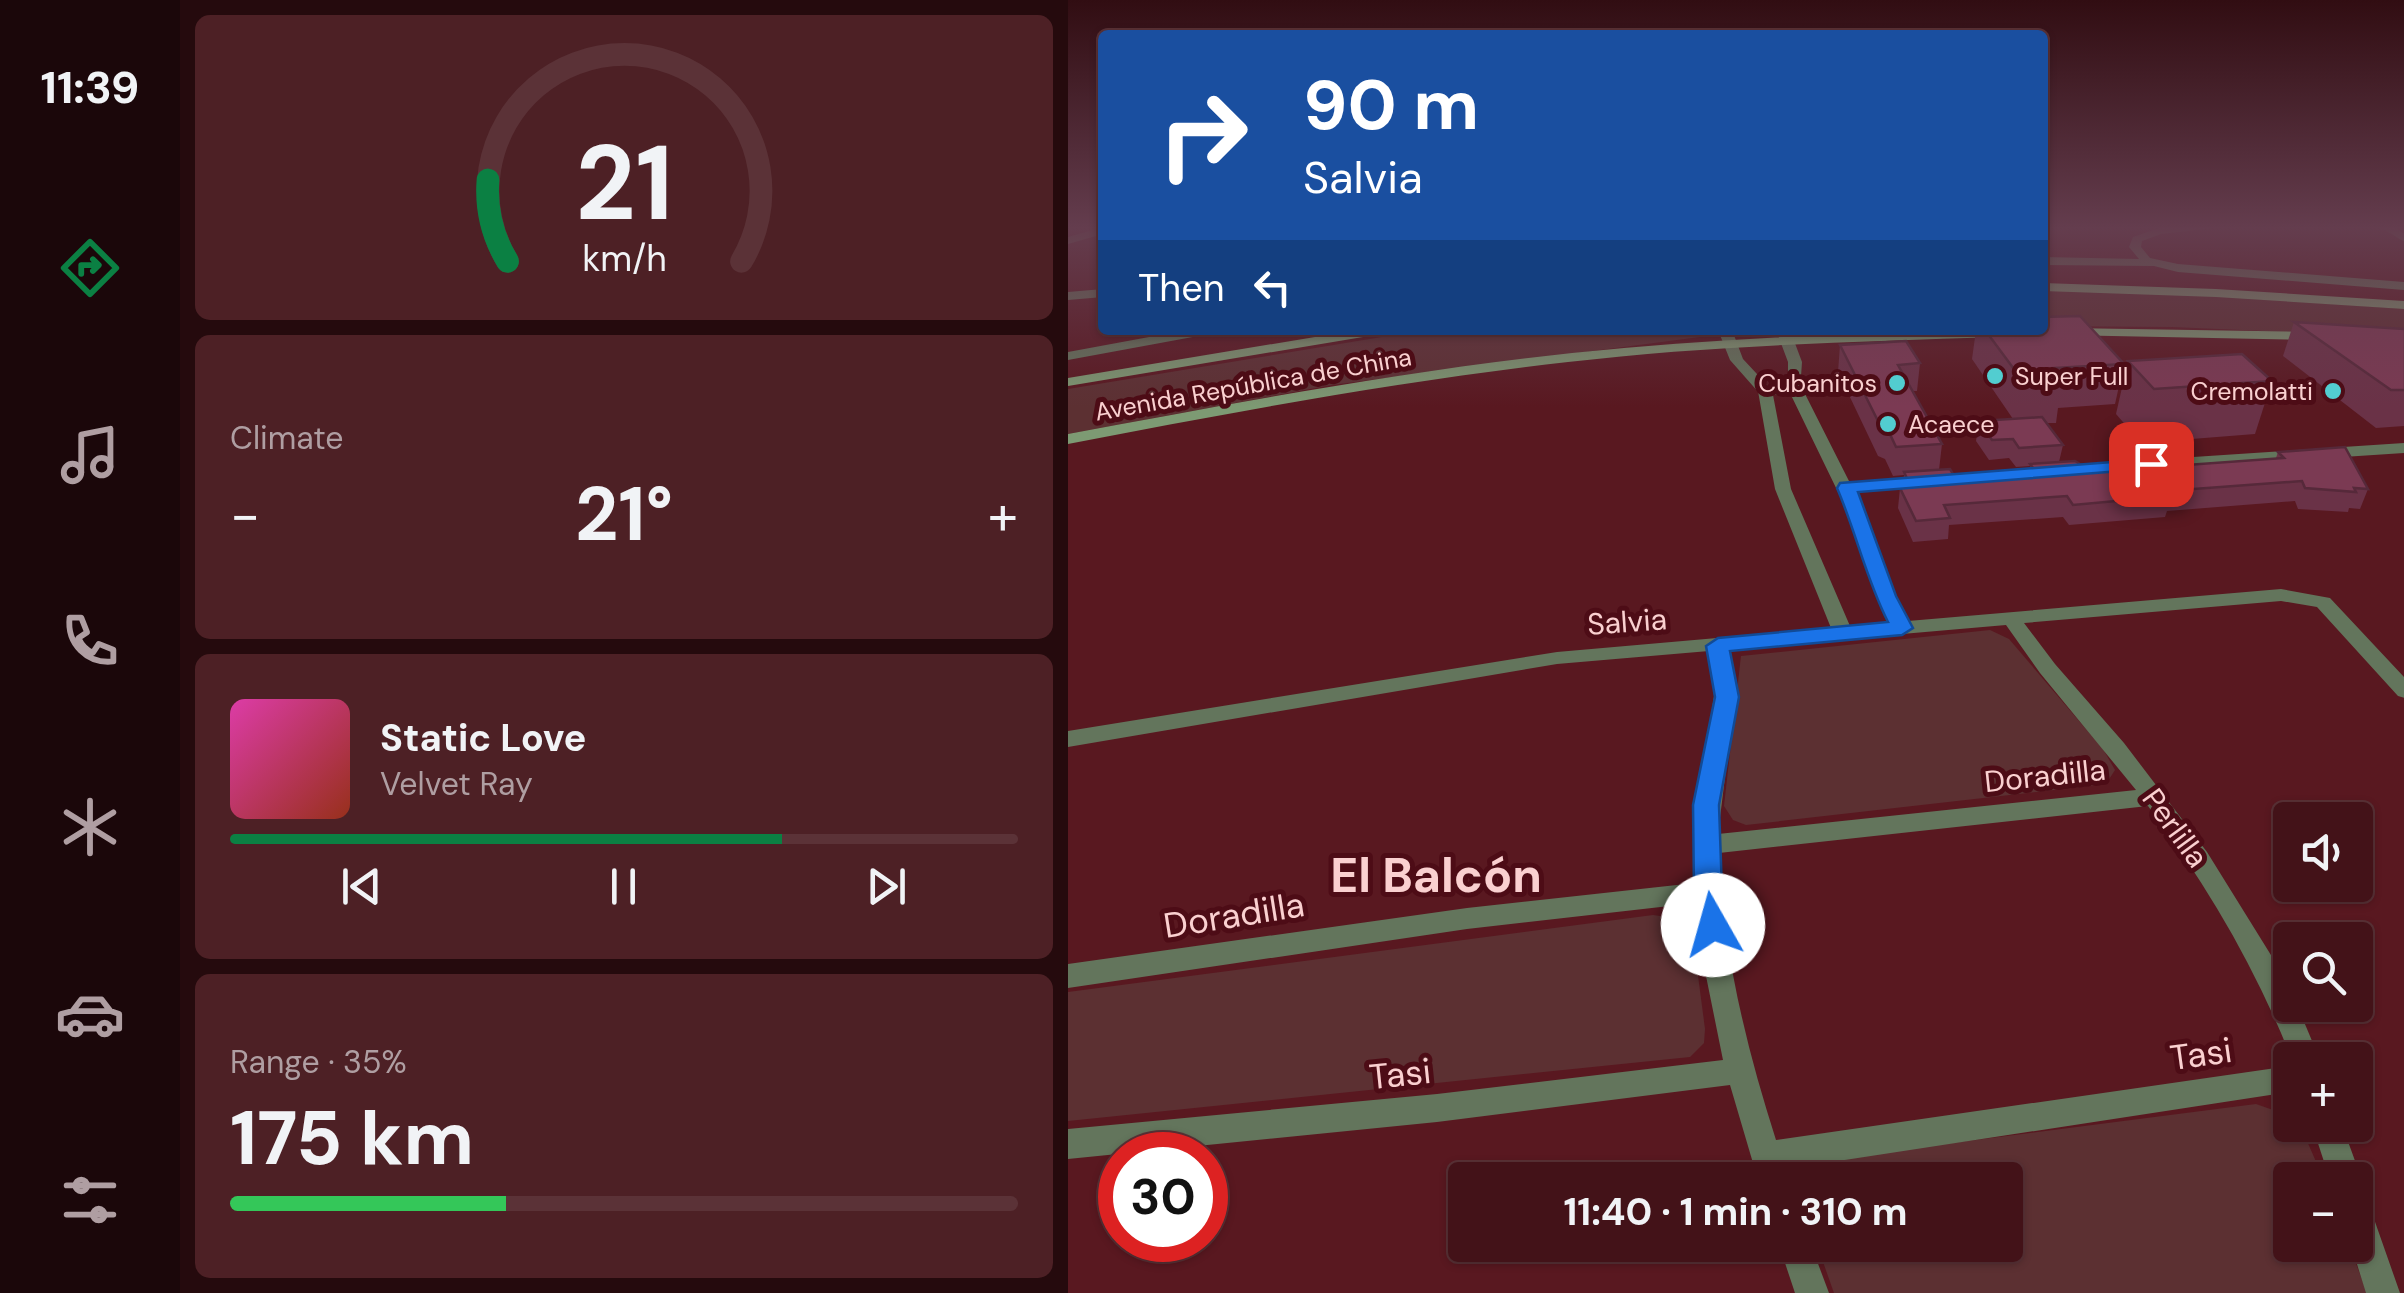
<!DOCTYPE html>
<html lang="en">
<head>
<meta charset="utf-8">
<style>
  body { margin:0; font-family:"DM Sans",sans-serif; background:#4d2025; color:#f1f3f6; height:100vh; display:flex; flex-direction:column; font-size:38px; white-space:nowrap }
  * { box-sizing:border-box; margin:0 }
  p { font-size:32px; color:#af9ea2 }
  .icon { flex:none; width:55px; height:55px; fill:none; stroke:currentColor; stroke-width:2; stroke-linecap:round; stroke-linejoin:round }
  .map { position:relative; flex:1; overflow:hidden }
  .side { display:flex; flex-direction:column; gap:15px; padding:15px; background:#250a0d; width:888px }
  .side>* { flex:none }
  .hud { position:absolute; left:30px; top:30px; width:950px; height:305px; border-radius:10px; box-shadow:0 2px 8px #0004,0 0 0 2px #5b3237; background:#1a4fa0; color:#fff; overflow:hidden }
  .tools { position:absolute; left:1205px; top:802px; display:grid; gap:20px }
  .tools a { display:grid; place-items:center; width:100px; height:100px; border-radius:10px; background:#431218; box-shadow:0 2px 8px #0004,0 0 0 2px #5b3237; font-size:50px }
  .speed { position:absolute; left:30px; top:1132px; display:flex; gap:20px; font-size:50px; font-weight:700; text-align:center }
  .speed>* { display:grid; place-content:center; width:130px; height:130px; border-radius:50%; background:#431218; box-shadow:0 2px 8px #0004,0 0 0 2px #5b3237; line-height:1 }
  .speed .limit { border:15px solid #d22; background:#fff; color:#111 }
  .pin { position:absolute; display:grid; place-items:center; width:85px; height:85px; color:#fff; margin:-42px; border-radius:20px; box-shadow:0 5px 15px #0006 }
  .me { position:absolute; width:110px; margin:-55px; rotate:353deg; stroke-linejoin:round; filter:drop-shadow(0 0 8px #0008) }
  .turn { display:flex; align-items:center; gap:35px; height:210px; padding:0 40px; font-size:45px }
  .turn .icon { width:130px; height:130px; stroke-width:2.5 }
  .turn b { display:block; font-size:70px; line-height:85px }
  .then { display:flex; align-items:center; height:95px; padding:0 40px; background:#0003; gap:20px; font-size:38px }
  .big { font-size:75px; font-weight:700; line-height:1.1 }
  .side .widget { flex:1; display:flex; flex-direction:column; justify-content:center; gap:15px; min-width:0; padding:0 35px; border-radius:15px; background:#4d2025 }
  .side .dial { align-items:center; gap:0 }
  .dial svg { height:260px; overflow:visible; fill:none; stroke:#5b3237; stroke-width:7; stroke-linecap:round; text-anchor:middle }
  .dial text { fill:#f1f3f6; stroke:none }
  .song { display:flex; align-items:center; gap:30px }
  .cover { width:120px; height:120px; border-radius:15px; background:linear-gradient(135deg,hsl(320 70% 55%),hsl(10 70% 35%)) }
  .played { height:10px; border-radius:5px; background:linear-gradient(90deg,#0b8043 70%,#5b3237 70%) }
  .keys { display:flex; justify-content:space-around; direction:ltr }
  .heat { display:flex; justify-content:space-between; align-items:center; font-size:55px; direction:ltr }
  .charge { height:15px; border-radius:8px; background:linear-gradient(90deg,#34c759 35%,#5b3237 0) }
  .trip { position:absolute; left:380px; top:1162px; width:575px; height:100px; border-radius:10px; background:#431218; box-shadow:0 2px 8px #0004,0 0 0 2px #5b3237; font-weight:700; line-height:100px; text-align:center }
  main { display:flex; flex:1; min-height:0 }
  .tab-bar { display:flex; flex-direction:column; width:180px; justify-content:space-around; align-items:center; background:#1b070a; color:#af9ea2 }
  .tab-bar .icon { width:70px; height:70px }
  .tab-bar .active { color:#0b8043 }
  .tab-bar b { font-size:45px; color:#f1f3f6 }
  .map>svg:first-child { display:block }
  .green { fill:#5c3032 }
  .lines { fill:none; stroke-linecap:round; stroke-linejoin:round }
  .minor { fill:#63755c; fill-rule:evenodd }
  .tertiary { fill:#63755c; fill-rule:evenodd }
  .secondary { fill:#7d9a73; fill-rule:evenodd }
  .wall { fill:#6a3247 }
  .building { fill:#7b3a53; stroke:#56293a; stroke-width:2.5 }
  .route { fill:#1a73e8; stroke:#114b97; stroke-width:2.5 }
  .poi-dot { fill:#52cdd0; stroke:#4d0c16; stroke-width:4 }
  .labels { text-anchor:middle; stroke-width:10; stroke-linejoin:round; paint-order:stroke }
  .far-poi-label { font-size:25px; fill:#fad0d0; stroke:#4d0c16; text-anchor:start }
  .far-street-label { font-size:25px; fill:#fad0d0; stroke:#4d0c16 }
  .street-label { font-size:30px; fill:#fad0d0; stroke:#4d0c16 }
  .near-street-label { font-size:35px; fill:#fad0d0; stroke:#4d0c16 }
  .near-district-label { font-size:48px; font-weight:bold; fill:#fad0d0; stroke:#4d0c16 }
</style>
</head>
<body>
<main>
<nav class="tab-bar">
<b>11:39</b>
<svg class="icon active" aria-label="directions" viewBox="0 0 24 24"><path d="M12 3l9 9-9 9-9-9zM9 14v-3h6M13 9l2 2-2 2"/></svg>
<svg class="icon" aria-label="music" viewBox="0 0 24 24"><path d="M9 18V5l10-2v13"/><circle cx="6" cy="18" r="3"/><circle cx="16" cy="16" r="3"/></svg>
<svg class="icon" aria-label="phone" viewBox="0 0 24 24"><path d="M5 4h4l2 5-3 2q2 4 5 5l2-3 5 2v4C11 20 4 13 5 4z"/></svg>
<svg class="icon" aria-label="climate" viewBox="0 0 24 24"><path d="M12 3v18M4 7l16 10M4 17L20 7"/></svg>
<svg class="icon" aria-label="car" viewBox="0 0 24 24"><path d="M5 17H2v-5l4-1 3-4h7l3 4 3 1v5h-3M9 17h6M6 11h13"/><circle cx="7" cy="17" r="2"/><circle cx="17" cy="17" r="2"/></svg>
<svg class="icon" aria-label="filters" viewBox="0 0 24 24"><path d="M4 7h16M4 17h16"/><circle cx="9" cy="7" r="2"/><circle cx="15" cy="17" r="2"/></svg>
</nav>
<section class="side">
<div class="widget dial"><svg viewBox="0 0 100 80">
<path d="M14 69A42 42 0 1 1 86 69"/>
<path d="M14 69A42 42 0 0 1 8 44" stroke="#0b8043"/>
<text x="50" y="56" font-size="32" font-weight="700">21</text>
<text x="50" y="72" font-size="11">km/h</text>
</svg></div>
<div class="widget"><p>Climate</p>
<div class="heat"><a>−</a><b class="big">21°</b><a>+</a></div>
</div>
<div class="widget">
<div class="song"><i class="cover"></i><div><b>Static Love</b><p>Velvet Ray</p></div></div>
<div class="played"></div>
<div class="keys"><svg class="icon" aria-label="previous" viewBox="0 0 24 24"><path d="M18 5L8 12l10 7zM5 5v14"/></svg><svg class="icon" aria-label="pause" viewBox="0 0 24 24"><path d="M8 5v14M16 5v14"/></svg><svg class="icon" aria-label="next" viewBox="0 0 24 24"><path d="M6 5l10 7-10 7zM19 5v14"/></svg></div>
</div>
<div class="widget"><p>Range · 35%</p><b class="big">175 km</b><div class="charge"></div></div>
</section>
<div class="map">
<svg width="1337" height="1293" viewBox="0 0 1337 1293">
  <rect width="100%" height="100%" fill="#591820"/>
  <g class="green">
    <polygon points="975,290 1117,294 1337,309 1336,337 1104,327 975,326"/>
    <polygon points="356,330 646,330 647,335 264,385 0,434 0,389"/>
    <polygon points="922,630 941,639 1035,749 1047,770 1038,784 678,825 665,820 656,806 673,656"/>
    <polygon points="585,915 619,920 624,930 637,1029 636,1043 622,1057 0,1121 0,992"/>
    <polygon points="1188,1104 1222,1116 1222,1125 1232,1125 1256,1180 1222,1180 1222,1245 1281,1245 1299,1293 766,1293 749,1245 938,1245 938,1180 734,1180 743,1161"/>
  </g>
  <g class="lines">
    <g class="minor">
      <polygon points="1110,226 1164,226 1093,234 1074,241 1073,247 1082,258 1110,264 1337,282 1337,290 1110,272 1086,266 975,265 975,257 1071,259 1061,247 1065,237 1091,228"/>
      <polygon points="1310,226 1323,226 1337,234 1337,242"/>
      <polygon points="35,227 35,234 0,244 0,237"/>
      <polygon points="35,289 35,297 0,300 0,292"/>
      <polygon points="119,330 148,330 141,334 0,360 0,352"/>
      <path d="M 727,384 L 734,388 L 782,483 L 985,467 L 993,472 L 985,477 L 787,492 C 808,534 818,580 840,621 L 1213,589 L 1262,598 L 1337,678 L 1337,698 L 1330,696 L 1249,607 L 1213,601 L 956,623 L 987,664 L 1056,743 L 1139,852 L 1211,968 L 1222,991 L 1222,1005 L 1229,1005 L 1252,1060 L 1224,1060 C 1188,968 1139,885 1080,806 L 651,853 C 655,952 678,1046 708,1140 L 1222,1066 L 1222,1092 L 718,1169 L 722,1180 L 690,1180 L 662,1085 L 369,1122 L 0,1159 L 0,1129 L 369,1094 L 655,1060 L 637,971 L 628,903 L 399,929 L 0,988 L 0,964 L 399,908 L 627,883 L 627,816 L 646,696 L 641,651 L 489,664 L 0,747 L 0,731 L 489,652 L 763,628 L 707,489 L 690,391 L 697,387 ZM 722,393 L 786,525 L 808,596 L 822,623 L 782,626 L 723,489 L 705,395 ZM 938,625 L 972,673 L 1068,790 L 650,834 L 667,696 L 661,649 Z"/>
      <polygon points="1337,443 1337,453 1034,473 1026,468 1034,463"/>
      <polygon points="1244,1125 1274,1125 1294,1180 1289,1191 1288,1180 1262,1180"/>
      <polygon points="1288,1194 1299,1199 1332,1293 1298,1293 1283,1245 1288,1245"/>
      <polygon points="711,1245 743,1245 761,1293 727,1293"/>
    </g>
    <g class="tertiary">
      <polygon points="650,330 664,330 675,359 702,388 702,394 692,394 662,360"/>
      <polygon points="708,330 722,330 734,362 732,391 720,388 720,362"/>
    </g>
    <g class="secondary">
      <polygon points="975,283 1148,289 1337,301 1337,309 1148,297 975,291"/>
      <polygon points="999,328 1245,332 1252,336 1245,340 994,335 992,332"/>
      <polygon points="289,330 320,330 313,334 0,386 0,378"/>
      <path d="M 900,330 L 934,330 L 937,333 L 930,337 C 786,342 643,345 500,362 C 332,381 166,412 0,444 L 0,434 C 167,403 335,371 504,353 C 636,339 768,334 900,330 Z"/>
    </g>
  </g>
  <g class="wall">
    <polygon points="1226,322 1337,329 1337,426 1308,428 1215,356"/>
    <polygon points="908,330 975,330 1056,364 1047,404 990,408 988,423 979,423 995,445 991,462 1017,467 1063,469 1208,458 1210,452 1300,489 1292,509 1281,508 1280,512 1230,509 1227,501 1099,511 1097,517 1001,525 995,517 881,525 880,539 845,542 830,508 832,488 834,488 836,475 825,476 817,459 810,456 770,372 772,345 852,363 849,391 845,391 874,444 871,470 890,482 960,477 962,466 948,467 941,458 921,460 908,441 911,421 945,419 904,359"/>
    <polygon points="1060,361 1204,381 1187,434 1073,443 1048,414"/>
  </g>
  <g class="building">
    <polygon points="1012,316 1056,364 985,368 996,381 957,384 917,330 975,330 975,317"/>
    <polygon points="1226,322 1337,329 1337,390 1323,390"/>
    <polygon points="838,341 852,363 830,365 874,444 828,447 820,430 813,427 772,345"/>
    <polygon points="1174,354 1204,381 1086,389 1060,361"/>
    <polygon points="974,417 995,445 951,448 945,439 924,440 911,421"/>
    <polygon points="1277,447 1300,489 1286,488 1288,492 1237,488 1234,481 1098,491 1103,496 1005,505 999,496 876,505 882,518 848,521 832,488 843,487 836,472 882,469 890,482 971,476 962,464 1007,461 1017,467 1059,464 1063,469 1216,458 1210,452"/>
  </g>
  <linearGradient id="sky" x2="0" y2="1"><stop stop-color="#310d12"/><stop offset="0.56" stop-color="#643d4e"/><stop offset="1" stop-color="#643d4e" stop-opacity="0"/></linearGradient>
  <rect width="1337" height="407" fill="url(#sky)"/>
  <path class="route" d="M 1083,459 L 1092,464 L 1090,468 L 790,492 L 828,596 L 845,628 L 834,635 L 662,651 L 671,697 L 651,805 L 654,892 L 660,925 L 656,934 L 645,937 L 635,934 L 626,892 L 625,805 L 647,697 L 638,646 L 650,638 L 820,622 C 798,579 788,532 769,488 L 772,483 Z"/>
  <g class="poi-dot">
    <circle cx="927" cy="376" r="10"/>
    <circle cx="829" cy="383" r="10"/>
    <circle cx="1265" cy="391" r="10"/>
    <circle cx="820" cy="424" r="10"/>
  </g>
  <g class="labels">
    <g class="far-poi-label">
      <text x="947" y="385">Super Full</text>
      <text x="809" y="392" text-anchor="end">Cubanitos</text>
      <text x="1245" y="400" text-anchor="end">Cremolatti</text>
      <text x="840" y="433">Acaece</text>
    </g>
    <g class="far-street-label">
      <text transform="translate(185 384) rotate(-10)" y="9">Avenida República de China</text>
    </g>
    <g class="street-label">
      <text transform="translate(559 622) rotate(-4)" y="10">Salvia</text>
      <text transform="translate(977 776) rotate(-6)" y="10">Doradilla</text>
      <text transform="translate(1107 828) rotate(54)" y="10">Perlilla</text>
    </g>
    <g class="near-street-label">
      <text transform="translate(166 915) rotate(-9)" y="12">Doradilla</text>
      <text transform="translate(1133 1054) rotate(-8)" y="12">Tasi</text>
      <text transform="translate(332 1074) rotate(-6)" y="12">Tasi</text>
    </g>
    <g class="near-district-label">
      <text x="368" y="892">El Balcón</text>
    </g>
  </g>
</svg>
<div class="tools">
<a><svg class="icon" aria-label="sound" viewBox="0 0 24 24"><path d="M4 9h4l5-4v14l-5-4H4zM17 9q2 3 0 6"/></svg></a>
<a><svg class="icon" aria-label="search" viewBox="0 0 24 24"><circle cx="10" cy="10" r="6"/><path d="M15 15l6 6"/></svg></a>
<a>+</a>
<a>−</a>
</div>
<div class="speed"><div class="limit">30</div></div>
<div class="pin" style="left:1083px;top:464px;background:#d93025"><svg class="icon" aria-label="arrive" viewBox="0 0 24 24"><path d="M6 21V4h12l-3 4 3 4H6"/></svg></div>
<svg class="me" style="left:645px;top:925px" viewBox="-20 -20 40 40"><circle r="19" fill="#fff"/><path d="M0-13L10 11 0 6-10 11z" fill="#1a73e8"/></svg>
<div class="trip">11:40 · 1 min · 310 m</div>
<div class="hud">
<div class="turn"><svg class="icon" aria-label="right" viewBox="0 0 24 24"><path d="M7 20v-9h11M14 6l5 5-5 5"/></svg><div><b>90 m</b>Salvia</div></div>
<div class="then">Then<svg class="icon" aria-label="left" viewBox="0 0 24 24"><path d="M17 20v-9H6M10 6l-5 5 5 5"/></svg></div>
</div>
</div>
</main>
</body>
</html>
